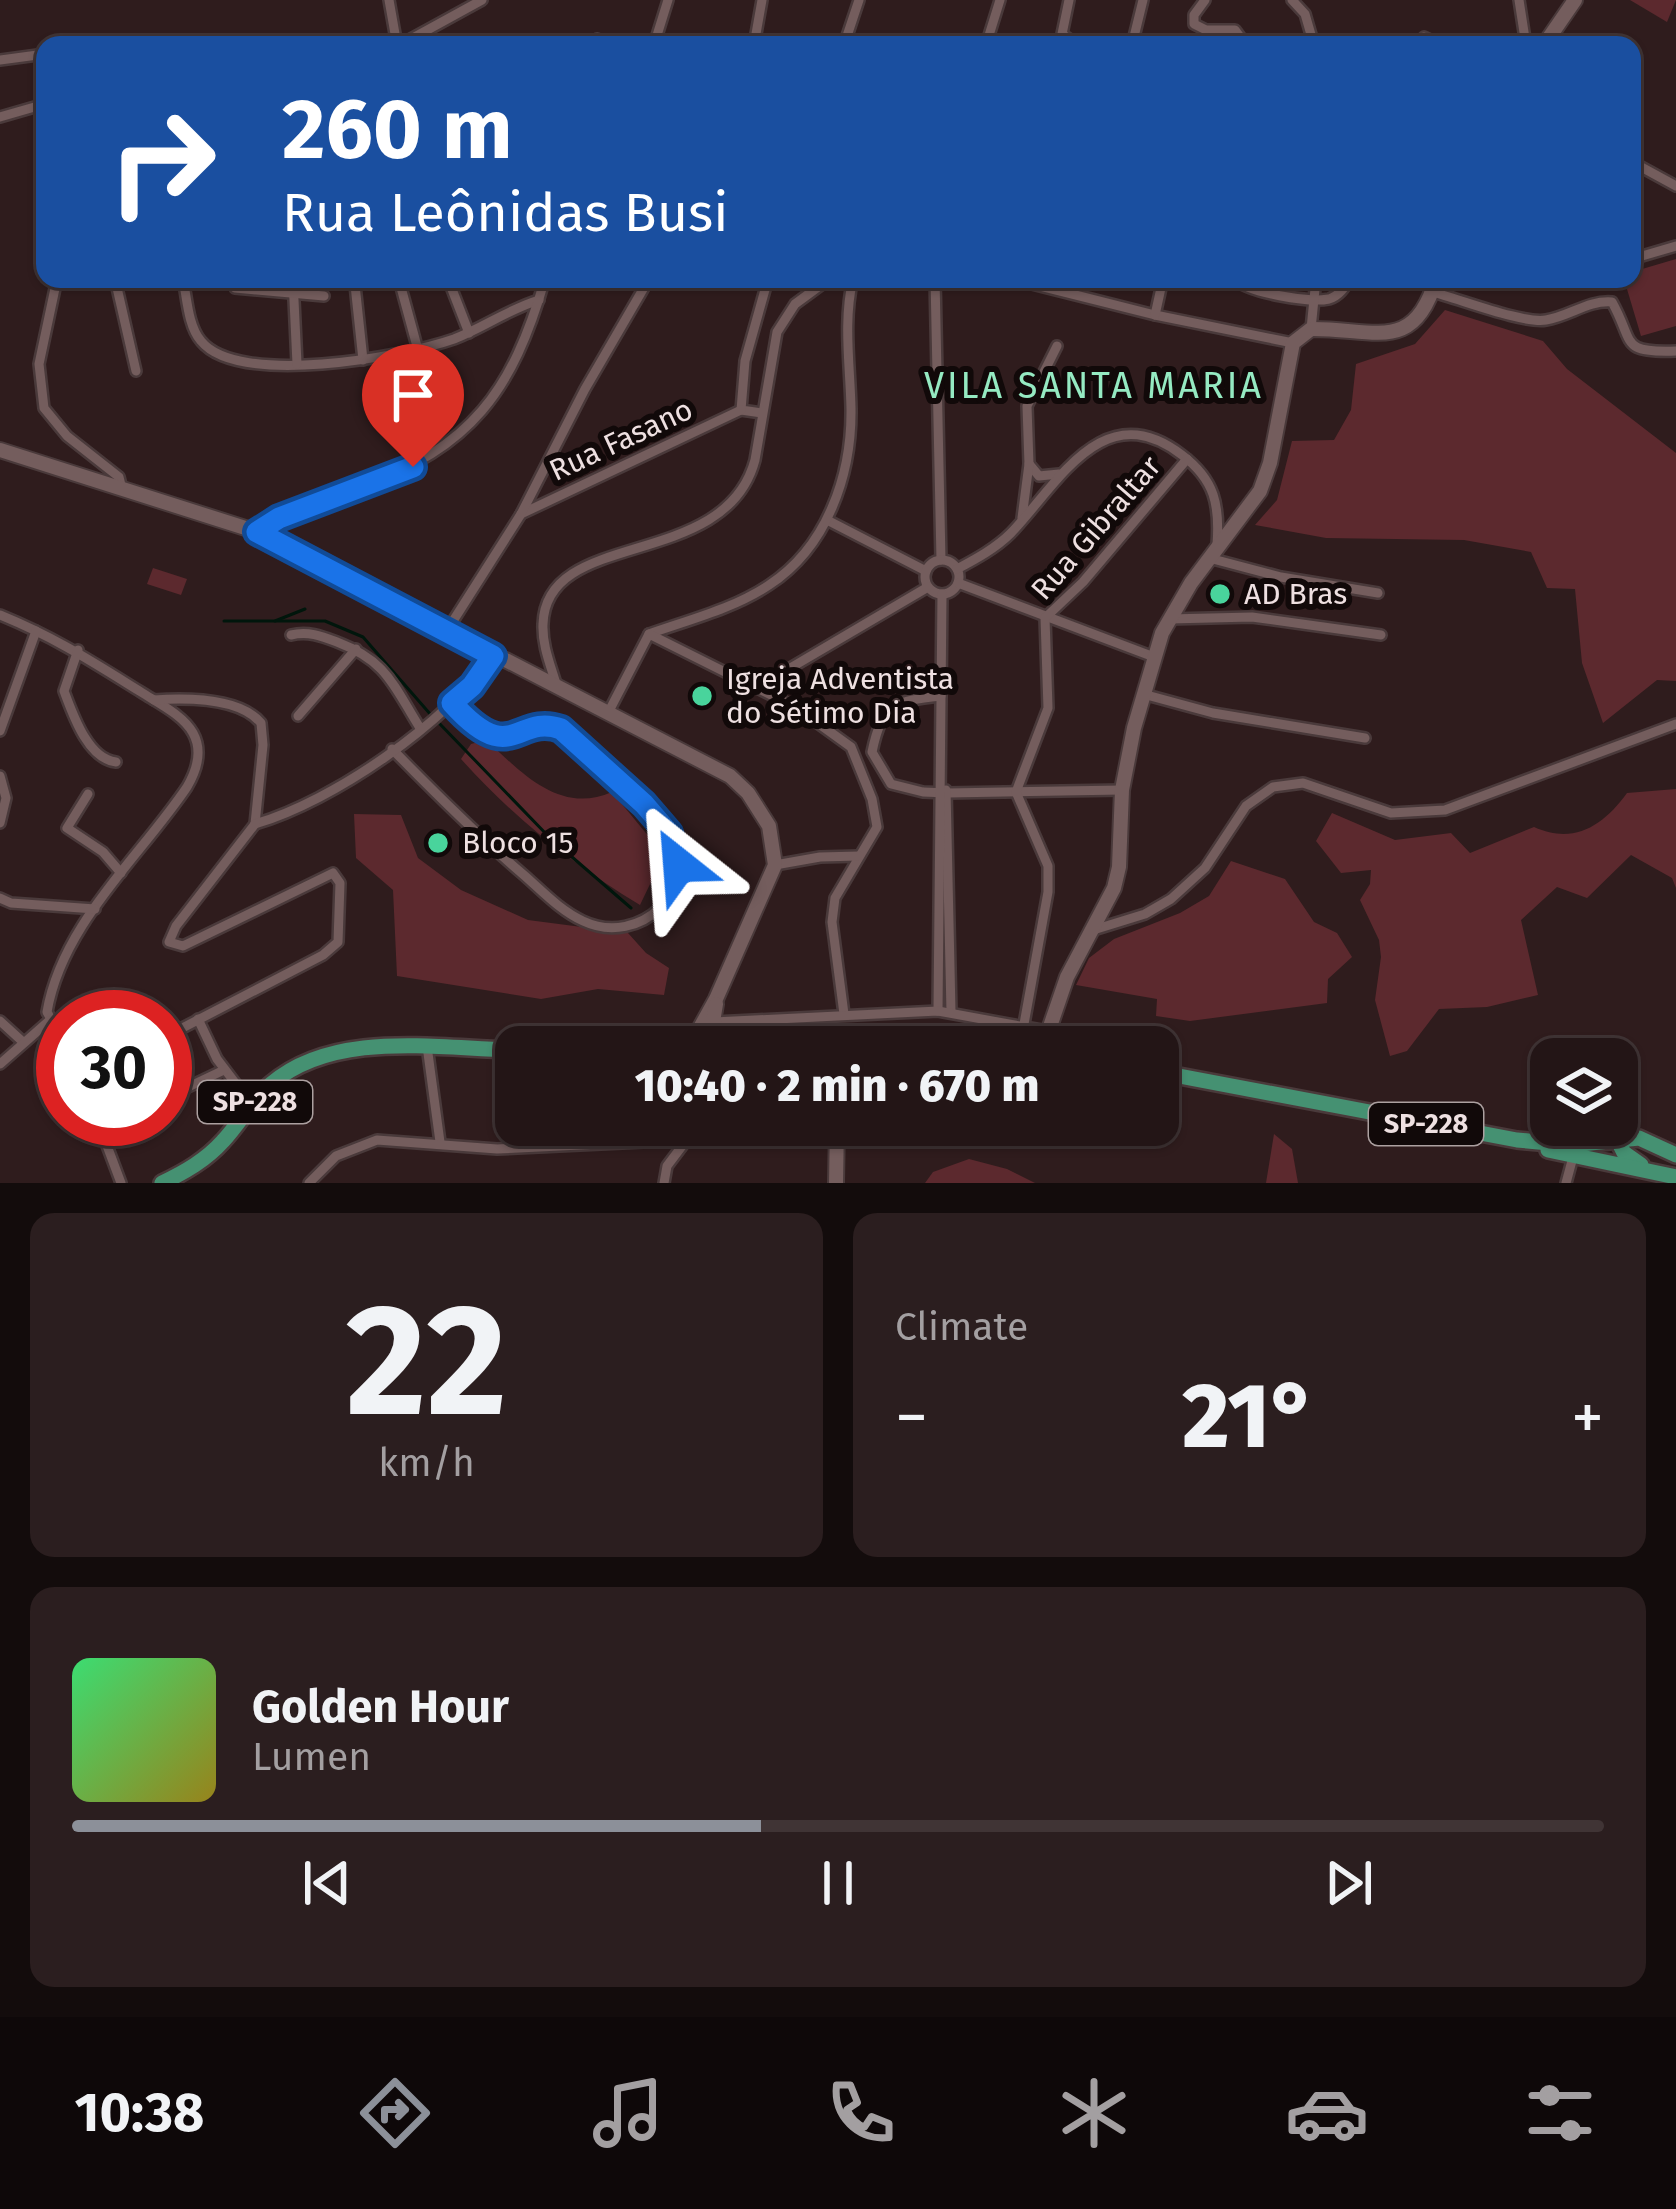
<!DOCTYPE html>
<html lang="en">
<head>
<meta charset="utf-8">
<style>
  body { margin:0; font-family:"Fira Sans",sans-serif; background:#2b1e1f; color:#f1f3f6; height:100vh; display:flex; flex-direction:column; font-size:45px; white-space:nowrap }
  * { box-sizing:border-box; margin:0 }
  p { font-size:39px; color:#a39fa1 }
  .icon { flex:none; width:66px; height:66px; fill:none; stroke:currentColor; stroke-width:2; stroke-linecap:round; stroke-linejoin:round }
  .map { position:relative; height:1183px; overflow:hidden }
  .details { display:flex; flex-direction:column; gap:30px; padding:30px; background:#130c0c; flex:1 }
  .details>* { flex:none }
  .top-card { position:absolute; left:36px; top:36px; width:1605px; height:252px; border-radius:24px; box-shadow:0 3px 9px #0004,0 0 0 3px #403435; background:#1a4fa0; color:#fff; overflow:hidden }
  .tools { position:absolute; left:1530px; top:1038px; display:grid; gap:24px }
  .tools a { display:grid; place-items:center; width:108px; height:108px; border-radius:24px; background:#231516; box-shadow:0 3px 9px #0004,0 0 0 3px #403435; font-size:60px }
  .speed { position:absolute; left:36px; top:990px; display:flex; gap:24px; font-size:60px; font-weight:700; text-align:center }
  .speed>* { display:grid; place-content:center; width:156px; height:156px; border-radius:50%; background:#231516; box-shadow:0 3px 9px #0004,0 0 0 3px #403435; line-height:1 }
  .speed .limit { border:18px solid #d22; background:#fff; color:#111 }
  .pin { position:absolute; display:grid; place-items:center; width:102px; height:102px; color:#fff; margin:-123px -51px; border-radius:50% 50% 50% 0; rotate:-45deg; box-shadow:0 0 12px #0007 }
  .pin .icon { rotate:45deg }
  .me { position:absolute; width:132px; margin:-66px; rotate:332deg; stroke-linejoin:round; filter:drop-shadow(0 0 9px #0008) }
  .turn { display:flex; align-items:center; gap:42px; height:252px; padding:0 48px; font-size:54px }
  .turn .icon { width:156px; height:156px; stroke-width:2.5 }
  .turn b { display:block; font-size:84px; line-height:102px }
  .big { font-size:90px; font-weight:800; line-height:1.1 }
  .details .tile { flex:1; display:flex; flex-direction:column; justify-content:center; gap:18px; min-width:0; padding:0 42px; border-radius:24px; background:#2b1e1f }
  .details .dial { align-items:center; gap:0 }
  .dial b { font-size:156px; line-height:1 }
  .song { display:flex; align-items:center; gap:36px }
  .cover { width:144px; height:144px; border-radius:18px; background:linear-gradient(135deg,hsl(140 70% 55%),hsl(50 70% 35%)) }
  .played { height:12px; border-radius:6px; background:linear-gradient(90deg,#8c9099 45%,#403435 45%) }
  .keys { display:flex; justify-content:space-around; direction:ltr }
  .heat { display:flex; justify-content:space-between; align-items:center; font-size:66px; direction:ltr }
  .details .tiles { flex:1; display:grid; gap:30px; grid-template-columns:1fr 1fr }
  .tile:last-child { grid-column:span 2 }
  .trip { position:absolute; left:495px; top:1026px; width:684px; height:120px; border-radius:24px; background:#231516; box-shadow:0 3px 9px #0004,0 0 0 3px #403435; font-weight:800; line-height:120px; text-align:center }
  .tabs { display:flex; height:192px; justify-content:space-around; align-items:center; background:#0e0809; color:#a39fa1 }
  .tabs .icon { width:84px; height:84px }
  .tabs .selected { color:#8c9099 }
  .tabs b { font-size:54px; color:#f1f3f6 }
  .map>svg:first-child { display:block }
  .green { fill:#5c292e }
  .lines { fill:none; stroke-linecap:round; stroke-linejoin:round }
  .stream { stroke:#00160c; stroke-width:3 }
  .street-casing { stroke:#4a3a3b; stroke-width:14 }
  .secondary-casing { stroke:#4a3a3b; stroke-width:18 }
  .primary-casing { stroke:#4a3a3b; stroke-width:20 }
  .street { stroke:#745d5d; stroke-width:9 }
  .secondary { stroke:#745d5d; stroke-width:14 }
  .primary { stroke:#459172; stroke-width:15 }
  .route-casing { stroke:#114b97; stroke-width:30 }
  .route { stroke:#1a73e8; stroke-width:21 }
  .poi-dot { fill:#49d49c; stroke:#110909; stroke-width:4.5 }
  .labels { text-anchor:middle; stroke-width:12; stroke-linejoin:round; paint-order:stroke }
  .shield { fill:#110909; stroke:#aca0a0; stroke-width:3 }
  .shield-label { font-size:27px; font-weight:bold; fill:#eee0e1 }
  .street-label { font-size:30px; fill:#eee0e1; stroke:#110909 }
  .poi-label { font-size:30px; fill:#eee0e1; stroke:#110909; text-anchor:start }
  .quarter-label { font-size:36px; letter-spacing:3px; fill:#95eac2; stroke:#110909 }
</style>
</head>
<body>
<div class="map">
<svg width="1676" height="1183" viewBox="0 0 1676 1183">
  <rect width="100%" height="100%" fill="#2f1c1d"/>
  <g class="green">
    <polygon points="1630,0 1676,0 1667,22"/>
    <polygon points="1676,259 1676,326 1641,336 1624,279 1632,279 1632,272"/>
    <polygon points="1445,310 1543,341 1567,369 1676,453 1676,681 1657,680 1603,723 1582,663 1575,589 1547,588 1531,552 1464,540 1326,538 1255,525 1277,500 1292,441 1334,440 1351,410 1356,364 1415,344"/>
    <polygon points="153,568 187,579 181,595 147,584"/>
    <path d="M 486,740 C 522,773 560,815 612,792 L 664,855 L 640,905 C 572,864 514,818 461,759 L 471,744 Z"/>
    <path d="M 1676,789 L 1676,888 L 1672,878 L 1631,855 L 1587,898 L 1557,887 L 1521,920 L 1538,995 L 1487,1007 L 1439,1009 L 1407,1051 L 1390,1056 L 1375,1000 L 1381,957 L 1379,940 L 1360,900 L 1370,884 L 1371,870 L 1341,873 L 1316,841 L 1332,813 L 1395,840 L 1451,833 L 1470,853 L 1534,827 C 1574,845 1603,826 1627,793 Z"/>
    <polygon points="354,814 401,815 418,858 461,890 528,920 628,933 646,953 669,968 664,995 598,989 541,999 397,976 393,890 356,858"/>
    <polygon points="1231,861 1285,879 1314,922 1337,933 1352,957 1328,979 1327,1003 1190,1021 1156,1016 1157,999 1076,985 1089,958 1114,939 1180,913 1209,896"/>
    <polygon points="1274,1134 1292,1149 1298,1183 1266,1183"/>
    <polygon points="969,1159 1007,1169 1035,1183 925,1183 933,1172"/>
  </g>
  <g class="lines">
    <g class="stream">
      <polyline points="224,621 275,621 305,609"/>
      <polyline points="275,621 325,621 363,637 431,715"/>
      <polyline points="438,722 550,838 631,908"/>
    </g>
    <defs>
      <g id="street">
        <polyline points="389,0 397,45"/>
        <polyline points="1069,0 1062,34 1077,45"/>
        <polyline points="1205,0 1194,15 1194,24 1206,30 1235,30 1246,45"/>
        <polyline points="1292,0 1305,14 1314,45"/>
        <polyline points="1519,0 1526,45"/>
        <polyline points="1424,37 1441,45"/>
        <polyline points="597,39 602,45"/>
        <polyline points="400,45 482,0"/>
        <polyline points="654,45 668,0"/>
        <polyline points="754,45 762,0"/>
        <polyline points="844,45 859,0"/>
        <polyline points="986,45 1000,0"/>
        <polyline points="1132,45 1143,0"/>
        <polyline points="0,60 45,54"/>
        <polyline points="0,117 45,104"/>
        <polyline points="1632,162 1676,186"/>
        <polyline points="1632,255 1642,256 1676,246"/>
        <polyline points="57,279 39,364 44,408 67,436 119,477 122,489"/>
        <polyline points="115,279 136,371"/>
        <path d="M 183,279 C 187,298 188,326 201,341 C 238,387 403,357 454,339 C 483,328 509,309 539,300"/>
        <polyline points="293,279 297,364"/>
        <polyline points="448,279 469,333"/>
        <polyline points="935,279 941,560"/>
        <polyline points="1012,279 1155,315 1293,343"/>
        <path d="M 1235,279 C 1247,293 1311,303 1329,299 C 1339,296 1345,287 1350,279"/>
        <polyline points="399,280 418,350"/>
        <polyline points="355,285 363,360"/>
        <polyline points="235,288 324,296"/>
        <path d="M 1432,292 C 1460,299 1523,324 1546,320 C 1570,316 1588,300 1612,302 C 1635,343 1619,353 1676,351"/>
        <polyline points="1155,315 1163,279"/>
        <polyline points="1311,329 1316,279"/>
        <polyline points="762,413 741,410 745,361 768,279"/>
        <polyline points="1029,464 1039,476 1059,474"/>
        <polyline points="521,514 741,410"/>
        <polyline points="1022,518 1029,464 1027,406 1057,346"/>
        <polyline points="827,520 926,571"/>
        <path d="M 258,532 C 286,509 325,500 359,488 C 472,447 512,392 545,279"/>
        <polyline points="1209,558 1281,577 1378,593"/>
        <circle cx="942" cy="577" r="17"/>
        <path d="M 957,569 C 976,559 996,548 1011,533 C 1058,484 1103,394 1182,455 C 1215,480 1220,505 1217,545"/>
        <polyline points="958,583 1154,657"/>
        <path d="M 0,615 C 56,638 91,661 141,692 C 158,703 183,715 193,733 C 203,751 197,770 187,787 C 140,857 62,924 47,1012 L 63,1041"/>
        <polyline points="1169,619 1252,617 1381,635"/>
        <polyline points="446,632 521,514 585,389 649,279"/>
        <path d="M 649,634 C 688,620 733,609 769,585 C 827,547 852,475 851,408 C 850,365 843,321 853,279"/>
        <path d="M 291,635 C 308,631 321,636 337,642 C 387,661 393,685 420,728"/>
        <path d="M 78,650 L 64,691 C 73,715 88,759 116,762"/>
        <path d="M 557,687 C 551,666 542,646 543,624 C 546,527 725,572 755,460 L 777,332 L 795,304 L 829,279"/>
        <polyline points="758,687 928,587"/>
        <polyline points="1143,694 1213,713 1365,738"/>
        <path d="M 941,696 C 896,701 882,703 872,752 L 891,784 L 923,792 L 948,793 L 1122,790"/>
        <path d="M 154,700 C 184,698 239,697 261,723 L 263,745 L 255,824"/>
        <polyline points="608,713 649,634 797,708 851,747 872,799 877,827 835,898 832,922 844,1014"/>
        <polyline points="298,716 356,649"/>
        <polyline points="0,731 36,631"/>
        <path d="M 392,749 C 435,793 478,836 525,876 C 543,892 561,911 583,921 C 640,948 703,888 669,833 C 655,810 579,741 556,726 L 500,738 L 481,729 L 452,703"/>
        <polyline points="0,776 6,798 0,823"/>
        <polyline points="946,790 951,1012"/>
        <polyline points="88,794 67,828 103,852 121,873"/>
        <path d="M 255,824 C 334,801 446,723 493,656"/>
        <polyline points="775,865 820,857 859,856"/>
        <polyline points="0,898 11,903 95,909"/>
        <polyline points="1090,931 1145,914 1171,899 1205,868 1246,806 1273,787 1303,783 1391,813 1445,810 1676,724"/>
        <polyline points="938,1011 942,594"/>
        <polyline points="198,1019 217,1059 252,1105"/>
        <polyline points="0,1021 23,1042"/>
        <polyline points="714,1022 938,1011 1047,1031"/>
        <polyline points="165,1037 323,955 338,942 340,883 333,873 183,946 169,942 176,926 255,824"/>
        <polyline points="427,1046 440,1142"/>
        <polyline points="1020,1046 1048,892 1048,866 1016,792 1048,708 1045,618 1083,582 1187,459"/>
        <polyline points="0,1064 49,1021"/>
        <polyline points="165,1098 224,1070"/>
        <polyline points="97,1119 121,1183"/>
        <polyline points="101,1129 121,1119"/>
        <polyline points="309,1183 336,1156 377,1140 497,1149 685,1140"/>
        <polyline points="664,1183 667,1166 698,1125"/>
        <polyline points="1566,1183 1573,1157"/>
      </g>
      <g id="secondary">
        <polyline points="1544,45 1575,0"/>
        <polyline points="0,450 258,532 730,776 748,793 769,826 775,865 716,999 691,1044"/>
        <polyline points="716,1004 713,1022 727,1043"/>
        <path d="M 1043,1047 L 1067,977 L 1114,888 L 1119,867 L 1122,790 L 1134,728 L 1162,633 L 1191,583 L 1260,491 L 1270,463 L 1293,343 L 1311,329 C 1373,328 1414,355 1436,279"/>
        <polyline points="836,1183 837,1125"/>
      </g>
      <g id="primary">
        <polyline points="615,1047 890,1040 1024,1047"/>
        <polyline points="1158,1072 1517,1140 1571,1145 1639,1138 1676,1155"/>
        <polyline points="1610,1125 1624,1153 1641,1165"/>
        <polyline points="1548,1150 1676,1177"/>
        <path d="M 162,1183 C 185,1172 206,1160 223,1141 C 240,1123 252,1100 271,1084 C 335,1029 440,1049 516,1050"/>
      </g>
    </defs>
    <use href="#street" class="street-casing"/>
    <use href="#secondary" class="secondary-casing"/>
    <use href="#primary" class="primary-casing"/>
    <use href="#street" class="street"/>
    <use href="#secondary" class="secondary"/>
    <use href="#primary" class="primary"/>
  </g>
  <g class="lines">
    <defs>
      <path id="route" d="M 413,467 L 279,518 L 257,532 L 493,656 L 472,686 L 452,703 C 512,770 516,713 561,729 L 644,804 L 669,833 L 679,865"/>
    </defs>
    <use href="#route" class="route-casing"/>
    <use href="#route" class="route"/>
  </g>
  <g class="poi-dot">
    <circle cx="1220" cy="594" r="12"/>
    <circle cx="702" cy="696" r="12"/>
    <circle cx="438" cy="843" r="12"/>
  </g>
  <g class="labels">
    <g class="shield">
      <rect x="198" y="1081" width="114" height="42" rx="9"/>
      <rect x="1369" y="1103" width="114" height="42" rx="9"/>
    </g>
    <g class="shield-label">
      <text x="255" y="1111">SP-228</text>
      <text x="1426" y="1133">SP-228</text>
    </g>
    <g class="street-label">
      <text transform="translate(621 440) rotate(-25)" y="10">Rua Fasano</text>
      <text transform="translate(1096 528) rotate(-49)" y="10">Rua Gibraltar</text>
    </g>
    <g class="poi-label">
      <text x="1244" y="604">AD Bras</text>
      <text x="726" y="689">Igreja Adventista<tspan x="726" dy="34">do Sétimo Dia</tspan></text>
      <text x="462" y="853">Bloco 15</text>
    </g>
    <g class="quarter-label">
      <text x="1094" y="398">VILA SANTA MARIA</text>
    </g>
  </g>
</svg>
<div class="tools">
<a><svg class="icon" aria-label="layers" viewBox="0 0 24 24"><path d="M12 4l9 5-9 5-9-5zM3 14l9 5 9-5"/></svg></a>
</div>
<div class="speed"><div class="limit">30</div></div>
<div class="pin" style="left:413px;top:467px;background:#d93025"><svg class="icon" aria-label="arrive" viewBox="0 0 24 24"><path d="M6 21V4h12l-3 4 3 4H6"/></svg></div>
<svg class="me" style="left:679px;top:865px" viewBox="-20 -20 40 40"><path d="M0-17L14 15 0 8-14 15z" fill="#1a73e8" stroke="#fff" stroke-width="4"/></svg>
<div class="trip">10:40 · 2 min · 670 m</div>
<div class="top-card">
<div class="turn"><svg class="icon" aria-label="right" viewBox="0 0 24 24"><path d="M7 20v-9h11M14 6l5 5-5 5"/></svg><div><b>260 m</b>Rua Leônidas Busi</div></div>
</div>
</div>
<section class="details">
<div class="tiles">
<div class="tile dial"><b>22</b><p>km/h</p></div>
<div class="tile"><p>Climate</p>
<div class="heat"><a>−</a><b class="big">21°</b><a>+</a></div>
</div>
<div class="tile">
<div class="song"><i class="cover"></i><div><b>Golden Hour</b><p>Lumen</p></div></div>
<div class="played"></div>
<div class="keys"><svg class="icon" aria-label="previous" viewBox="0 0 24 24"><path d="M18 5L8 12l10 7zM5 5v14"/></svg><svg class="icon" aria-label="pause" viewBox="0 0 24 24"><path d="M8 5v14M16 5v14"/></svg><svg class="icon" aria-label="next" viewBox="0 0 24 24"><path d="M6 5l10 7-10 7zM19 5v14"/></svg></div>
</div>
</div>
</section>
<nav class="tabs">
<b>10:38</b>
<svg class="icon selected" aria-label="directions" viewBox="0 0 24 24"><path d="M12 3l9 9-9 9-9-9zM9 14v-3h6M13 9l2 2-2 2"/></svg>
<svg class="icon" aria-label="music" viewBox="0 0 24 24"><path d="M9 18V5l10-2v13"/><circle cx="6" cy="18" r="3"/><circle cx="16" cy="16" r="3"/></svg>
<svg class="icon" aria-label="phone" viewBox="0 0 24 24"><path d="M5 4h4l2 5-3 2q2 4 5 5l2-3 5 2v4C11 20 4 13 5 4z"/></svg>
<svg class="icon" aria-label="climate" viewBox="0 0 24 24"><path d="M12 3v18M4 7l16 10M4 17L20 7"/></svg>
<svg class="icon" aria-label="car" viewBox="0 0 24 24"><path d="M5 17H2v-5l4-1 3-4h7l3 4 3 1v5h-3M9 17h6M6 11h13"/><circle cx="7" cy="17" r="2"/><circle cx="17" cy="17" r="2"/></svg>
<svg class="icon" aria-label="filters" viewBox="0 0 24 24"><path d="M4 7h16M4 17h16"/><circle cx="9" cy="7" r="2"/><circle cx="15" cy="17" r="2"/></svg>
</nav>
</body>
</html>
